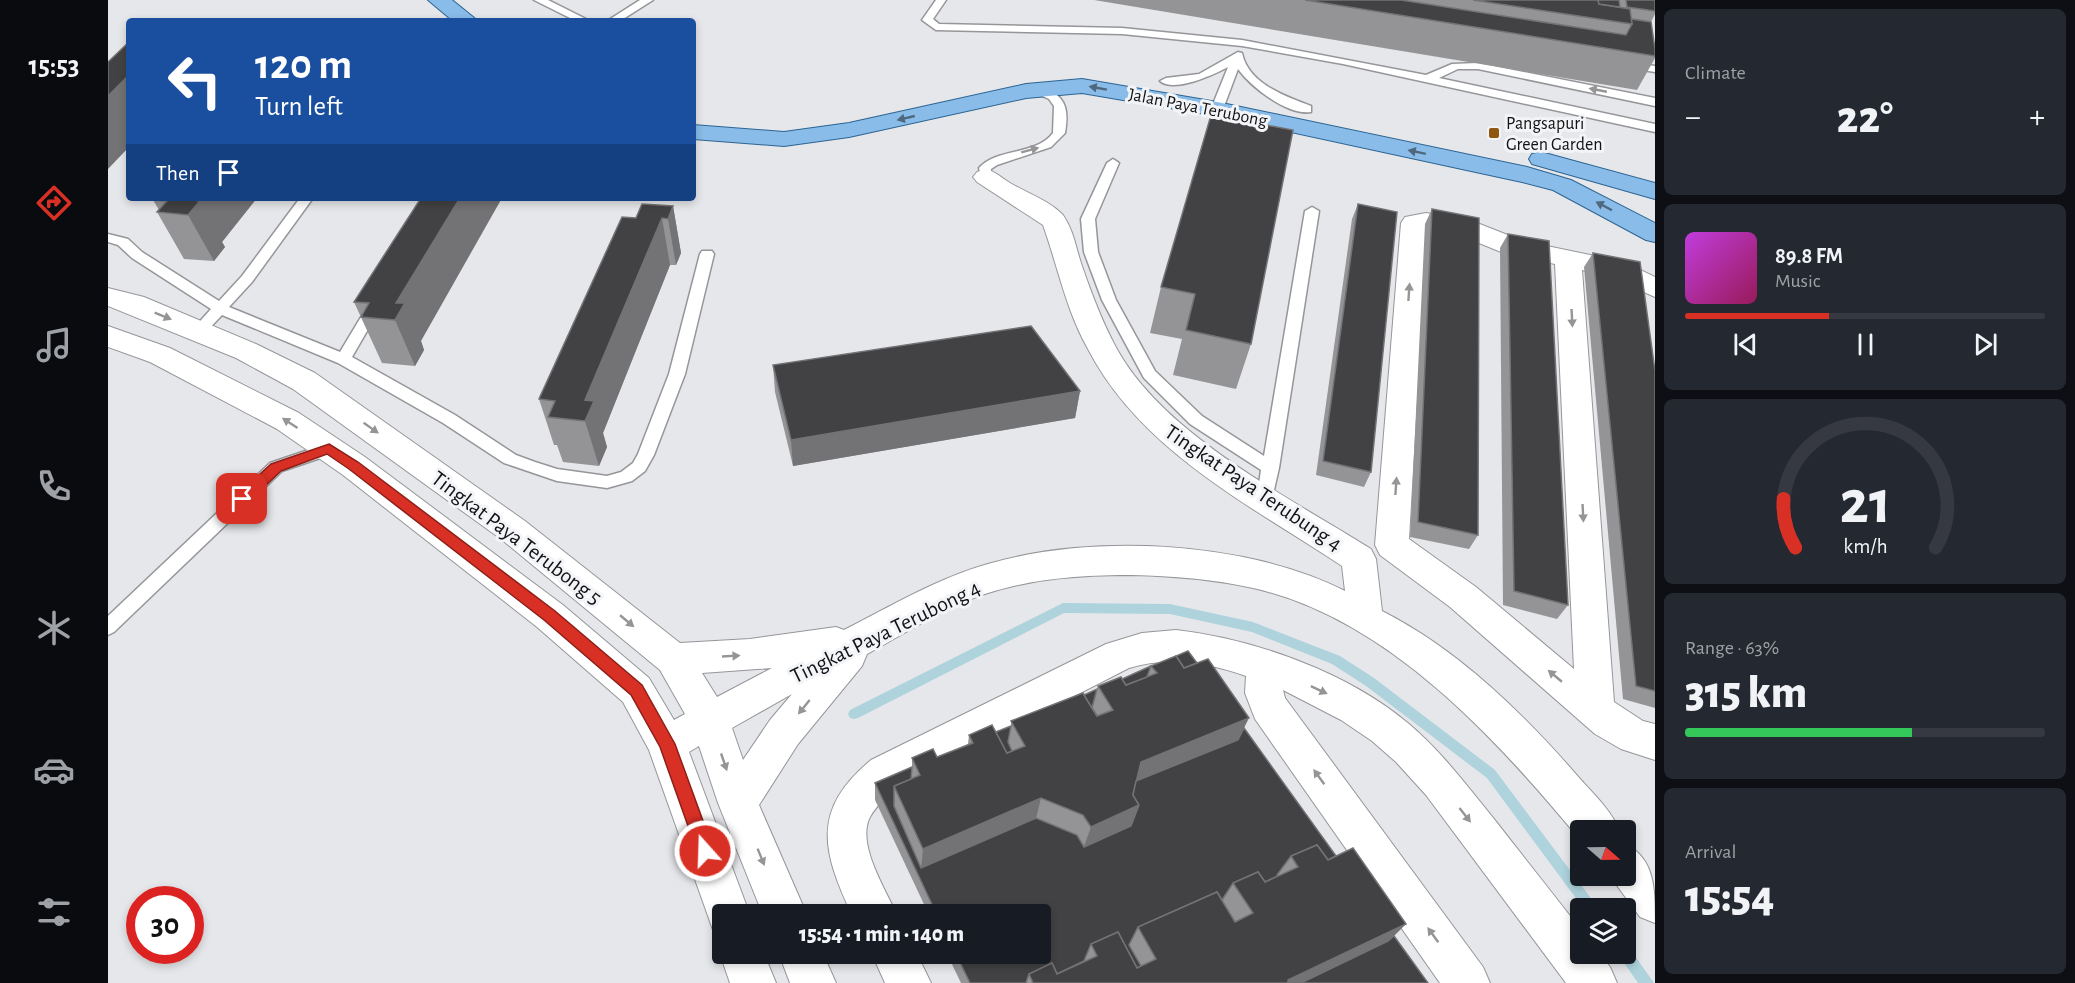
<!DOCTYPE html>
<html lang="en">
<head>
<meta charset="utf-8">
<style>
  body { margin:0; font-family:"Alegreya Sans",sans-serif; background:#242831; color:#f1f3f6; height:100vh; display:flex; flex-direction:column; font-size:22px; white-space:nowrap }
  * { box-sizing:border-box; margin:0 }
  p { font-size:20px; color:#9ea1a6 }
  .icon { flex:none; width:33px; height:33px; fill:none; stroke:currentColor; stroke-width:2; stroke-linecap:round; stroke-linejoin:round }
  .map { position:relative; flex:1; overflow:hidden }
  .side { display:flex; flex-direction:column; gap:9px; padding:9px; background:#0d0f14; width:420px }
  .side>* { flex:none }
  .banner { position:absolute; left:18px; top:18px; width:570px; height:183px; border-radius:6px; box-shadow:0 3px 9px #0003; background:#1a4fa0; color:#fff; overflow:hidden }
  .needle { width:39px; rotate:110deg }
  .fabs { position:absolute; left:1462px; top:820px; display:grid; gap:12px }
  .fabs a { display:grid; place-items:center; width:66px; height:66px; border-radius:6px; background:#171b24; box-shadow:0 3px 9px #0003; font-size:30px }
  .speed { position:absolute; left:18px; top:886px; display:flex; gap:12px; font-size:30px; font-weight:700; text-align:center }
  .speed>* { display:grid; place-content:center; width:78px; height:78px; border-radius:50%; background:#171b24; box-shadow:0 3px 9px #0003; line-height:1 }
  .speed .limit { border:9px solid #d22; background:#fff; color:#111 }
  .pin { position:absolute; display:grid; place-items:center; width:51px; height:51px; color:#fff; margin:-26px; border-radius:12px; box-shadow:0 3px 9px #0006 }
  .me { position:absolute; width:66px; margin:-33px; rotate:340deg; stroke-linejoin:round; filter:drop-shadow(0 0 4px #0008) }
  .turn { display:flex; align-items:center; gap:21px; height:126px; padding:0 30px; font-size:27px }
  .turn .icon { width:78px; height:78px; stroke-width:2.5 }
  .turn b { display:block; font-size:42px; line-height:51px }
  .then { display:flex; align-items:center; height:57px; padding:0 30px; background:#0003; gap:12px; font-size:22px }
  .big { font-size:45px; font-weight:800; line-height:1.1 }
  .side .tile { flex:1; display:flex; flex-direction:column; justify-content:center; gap:9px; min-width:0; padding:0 21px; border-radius:9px; background:#242831 }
  .side .dial { align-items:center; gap:0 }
  .dial svg { height:156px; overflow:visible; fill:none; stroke:#363941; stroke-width:7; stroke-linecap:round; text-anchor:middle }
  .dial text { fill:#f1f3f6; stroke:none }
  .song { display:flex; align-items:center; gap:18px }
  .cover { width:72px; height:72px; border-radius:9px; background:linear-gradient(135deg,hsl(290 70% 55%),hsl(330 70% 35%)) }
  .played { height:6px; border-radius:3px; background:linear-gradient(90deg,#d93025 40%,#363941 40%) }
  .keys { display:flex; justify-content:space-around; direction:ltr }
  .heat { display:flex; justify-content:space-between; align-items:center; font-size:33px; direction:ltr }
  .charge { height:9px; border-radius:4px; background:linear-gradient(90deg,#34c759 63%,#363941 0) }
  .trip { position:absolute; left:604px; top:904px; width:339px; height:60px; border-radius:6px; background:#171b24; box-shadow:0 3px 9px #0003; font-weight:800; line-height:60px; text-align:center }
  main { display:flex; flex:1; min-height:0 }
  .tab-bar { display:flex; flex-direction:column; width:108px; justify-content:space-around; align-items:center; background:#090b0e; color:#9ea1a6 }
  .tab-bar .icon { width:42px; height:42px }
  .tab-bar .current { color:#d93025 }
  .tab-bar b { font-size:27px; color:#f1f3f6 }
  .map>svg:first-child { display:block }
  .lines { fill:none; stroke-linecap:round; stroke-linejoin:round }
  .stream { fill:#aed3dd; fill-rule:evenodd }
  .lane-casing { stroke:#959699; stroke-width:3 }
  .street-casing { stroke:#959699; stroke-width:2 }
  .primary-casing { stroke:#2c6493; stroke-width:2 }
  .lane { fill:#fff; fill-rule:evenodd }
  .street { fill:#fff; fill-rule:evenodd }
  .primary { fill:#89bce8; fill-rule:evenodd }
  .wall { fill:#949496 }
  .shaded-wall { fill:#737375 }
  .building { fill:#424143; stroke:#737375; stroke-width:1.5 }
  .oneway { fill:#4e687e }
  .oneway2 { fill:#959595 }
  .route { fill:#d93025; stroke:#8d1f18; stroke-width:1.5 }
  .poi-dot { fill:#8f570f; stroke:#f3f4f7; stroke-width:2 }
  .labels { text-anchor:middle; stroke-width:6; stroke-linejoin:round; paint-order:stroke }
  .far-street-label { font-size:18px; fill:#131314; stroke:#f3f4f7 }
  .far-poi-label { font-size:18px; fill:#131314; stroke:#f3f4f7; text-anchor:start }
  .street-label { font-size:22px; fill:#131314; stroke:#f3f4f7 }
</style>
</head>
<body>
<main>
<nav class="tab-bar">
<b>15:53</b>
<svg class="icon current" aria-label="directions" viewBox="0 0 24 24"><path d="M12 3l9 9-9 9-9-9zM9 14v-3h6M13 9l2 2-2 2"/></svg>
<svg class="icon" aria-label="music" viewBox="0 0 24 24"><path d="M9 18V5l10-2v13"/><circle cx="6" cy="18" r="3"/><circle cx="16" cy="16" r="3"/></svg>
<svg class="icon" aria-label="phone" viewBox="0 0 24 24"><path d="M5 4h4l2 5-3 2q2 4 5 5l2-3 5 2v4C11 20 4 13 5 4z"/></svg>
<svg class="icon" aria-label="climate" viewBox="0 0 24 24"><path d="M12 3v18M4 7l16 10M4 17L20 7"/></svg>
<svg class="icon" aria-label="car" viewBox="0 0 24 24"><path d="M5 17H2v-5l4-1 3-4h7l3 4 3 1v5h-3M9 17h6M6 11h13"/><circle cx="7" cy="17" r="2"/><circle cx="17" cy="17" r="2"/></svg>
<svg class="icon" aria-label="filters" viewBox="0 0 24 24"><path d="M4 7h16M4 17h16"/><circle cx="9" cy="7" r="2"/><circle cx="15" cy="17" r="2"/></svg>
</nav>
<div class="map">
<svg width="1547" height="983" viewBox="0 0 1547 983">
  <rect width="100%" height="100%" fill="#e6e7ea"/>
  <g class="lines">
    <g class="stream">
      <polygon points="955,603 1062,604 1145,622 1232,656 1266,678 1387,770 1491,909 1476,909 1379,778 1258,686 1224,664 1144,632 1062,614 956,613 750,718 746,719 742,718 740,714 742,710"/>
      <polygon points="1518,947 1522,949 1546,983 1530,983 1510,954 1518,954"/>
    </g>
    <defs>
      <g id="lane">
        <polygon points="426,0 440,0 482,21 468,21"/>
        <polygon points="532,0 545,0 512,21 499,21"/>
        <polygon points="828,0 838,0 825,19 831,24 1014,28 1134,40 1318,75 1344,64 1370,63 1547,98 1547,106 1370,69 1350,69 1331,78 1547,124 1547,132 1235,64 1134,46 1014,34 828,30 814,20"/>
        <path d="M 1130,52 L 1134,53 C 1140,83 1176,96 1203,106 L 1203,112 C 1180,116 1143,87 1130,69 L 1115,109 L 1109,113 L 1103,109 L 1120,67 C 1105,75 1066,93 1052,81 L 1058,78 L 1091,74 Z"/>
        <polygon points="1526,63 1547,66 1547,72 1522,68 1520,66"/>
        <path d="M 923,87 C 930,85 935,88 942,91 C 960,99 960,115 957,133 L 943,147 L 889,165 L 883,169 L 882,180 L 874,180 L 871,168 C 890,147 928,156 945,133 L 946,106 L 941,99 L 923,91 Z"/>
        <polygon points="1005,159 1011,163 987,219 990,252 1008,300 1047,371 1094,416 1156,456 1197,211 1204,207 1211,211 1171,468 1163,503 1151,503 1149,498 1153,470 1082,424 1036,378 994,300 976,252 973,219 999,163"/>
        <polygon points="192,198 205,198 144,282 121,307 232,352 262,302 272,302 274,305 244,357 347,415 408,455 427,462 449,469 499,476 513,472 525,463 530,454 561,374 592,254 594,251 604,251 606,254 577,374 546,455 537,471 524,481 499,488 449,481 396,463 335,423 230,363 114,315 96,334 86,334 84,331 86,328 103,309 24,258 10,245 0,242 0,234 20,239 34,252 111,301 134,276"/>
        <polygon points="221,443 227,445 229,449 227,453 174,471 6,632 0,635 0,616 162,463"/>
      </g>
      <g id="street">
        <path d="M 878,169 C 888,172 894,178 902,183 C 921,194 940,200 955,215 C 966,231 968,249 974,266 C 984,295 995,324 1010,351 C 1058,436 1182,498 1263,549 L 1268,559 L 1274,611 C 1351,650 1417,715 1473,780 C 1488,796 1503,811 1512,831 L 1473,831 L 1473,841 C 1389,739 1279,618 1145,588 C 1105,579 1065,576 1024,575 C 976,575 926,578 880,593 C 838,606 798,633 759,654 L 754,666 L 690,744 L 651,805 L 699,915 L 655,915 L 610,803 L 591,746 L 581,752 L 642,915 L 615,915 L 615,935 L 605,930 L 541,750 L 515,702 L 429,627 L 235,475 L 169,429 L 42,362 L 0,347 L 0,326 L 62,348 L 191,413 L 257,457 L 455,605 L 541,678 L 566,720 L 577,714 L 552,670 L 393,539 L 185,389 L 128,358 L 0,306 L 0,288 L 36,297 L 148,344 L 207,373 L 417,521 L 572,643 L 642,639 L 728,627 L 736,630 C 783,606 830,578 880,564 C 985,533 1139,541 1237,591 L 1234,566 C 1142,505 1033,451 980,349 C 958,310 950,267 935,225 L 869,182 L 865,177 L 869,172 ZM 664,668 L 609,697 L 594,673 ZM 684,694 L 662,720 L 635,760 L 624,728 Z"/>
        <path d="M 1318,213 L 1364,221 L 1415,241 L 1516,262 L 1547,277 L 1547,297 L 1498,275 L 1474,270 L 1506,702 L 1535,721 L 1547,724 L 1547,760 L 1513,749 L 1487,734 L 1342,607 L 1272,555 L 1267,545 L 1293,223 L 1297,217 ZM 1319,229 L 1349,234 L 1398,254 L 1447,264 L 1466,669 L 1368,587 L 1301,539 Z"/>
        <path d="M 1068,630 C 1146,639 1240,672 1301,724 C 1334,752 1359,786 1386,819 C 1415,856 1444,893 1473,930 L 1473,954 L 1492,954 L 1502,967 L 1509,983 L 1458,983 L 1318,795 L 1288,762 L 1264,741 L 1233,720 L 1175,690 L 1177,698 L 1375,967 L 1382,983 L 1332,983 L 1147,719 L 1137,693 L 1138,676 C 1101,663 1060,656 1021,668 L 791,786 C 781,795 769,804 762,817 C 748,844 778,890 789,915 L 744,915 C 714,851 703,810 763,760 L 998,644 L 1034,633 Z"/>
        <path d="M 1518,844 C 1547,860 1547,888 1547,923 L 1532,917 L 1502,876 L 1518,876 Z"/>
        <polygon points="615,946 615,954 656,954 668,983 622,983 612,954"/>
        <polygon points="671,954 715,954 728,983 682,983"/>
        <polygon points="764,954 809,954 823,983 777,983"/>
      </g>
      <g id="primary">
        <polygon points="320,0 344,0 370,21 345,21"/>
        <polygon points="974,79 1109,102 1419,167 1463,180 1547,223 1547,242 1538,240 1445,190 1414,182 1109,116 974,93 918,98 741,137 676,146 585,139 585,125 676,132 741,123 918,84"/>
        <polygon points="1433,152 1547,183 1547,199 1424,164 1421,159 1424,154"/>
      </g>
    </defs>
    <use href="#lane" class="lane-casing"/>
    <use href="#street" class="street-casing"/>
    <use href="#primary" class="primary-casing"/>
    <use href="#lane" class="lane"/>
    <use href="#street" class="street"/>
    <use href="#primary" class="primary"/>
  </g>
  <g class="wall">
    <polygon points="986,0 1547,0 1547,14 1543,22 1547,49 1547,58 1529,90"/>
    <polygon points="1185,130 1143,344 1128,389 1065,375 1074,339 1042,333 1053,287"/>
    <polygon points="47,198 149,198 114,242 117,247 106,261 76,259 49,212 51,210 45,200"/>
    <polygon points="313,198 313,341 316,350 307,366 274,363 246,302"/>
    <polygon points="1250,204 1263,472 1256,487 1208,475 1244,219"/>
    <polygon points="565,206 573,253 568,265 562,265 495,433 499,447 491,466 455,462 449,445 446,445 431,399 528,218"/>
    <polygon points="1324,209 1370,535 1361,549 1302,537 1317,224"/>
    <polygon points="1400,234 1460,605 1449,619 1395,605 1392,248"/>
    <polygon points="1485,253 1547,371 1547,708 1515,699 1476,267"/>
    <polygon points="665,365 972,391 967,418 685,466 667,392"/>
    <polygon points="1043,666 1136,728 1320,983 853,983 839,954 933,954 933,915 821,915 767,800 767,783 804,767 804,758 829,757 860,744 861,735 888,732 903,726 903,721 976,695 989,689 990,686 1014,679"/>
  </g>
  <g class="shaded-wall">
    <polygon points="21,75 21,147 0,169 0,96"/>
    <polygon points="86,198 149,198 114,242 117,247 106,261 80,215 84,200"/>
    <polygon points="352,198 394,198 313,341 316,350 307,366 287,320 288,303"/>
    <polygon points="565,206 573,253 568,265 560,219"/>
    <polygon points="554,218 562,265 495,433 499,447 491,466 477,421 477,400"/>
    <polygon points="972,391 967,418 685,466 683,440"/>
    <polygon points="1141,718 1121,758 1021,799 1033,762"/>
    <polygon points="933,798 924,835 812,879 815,849"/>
    <polygon points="1031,805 1016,842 970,863 983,827"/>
    <polygon points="1298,924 1266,956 1209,983 1178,983 1180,980"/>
  </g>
  <g class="building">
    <polygon points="1197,0 1293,0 1518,35 1524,24 1523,19 1543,22 1547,49 1547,56"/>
    <polygon points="1365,0 1490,0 1491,4 1522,9 1524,24"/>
    <polygon points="1490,0 1511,0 1512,7 1491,4"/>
    <polygon points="1518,0 1547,0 1547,11 1519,7"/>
    <polygon points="21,42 21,75 0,96 0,62"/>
    <polygon points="1103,115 1185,130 1143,344 1078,330 1087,294 1053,287"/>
    <polygon points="47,198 86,198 84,200 92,201 80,215 49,212 59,201 45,200"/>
    <polygon points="313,198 352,198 288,303 297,303 287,320 253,317 261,303 246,302"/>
    <polygon points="534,204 565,206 560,219 554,218 477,400 486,401 477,421 440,417 447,401 431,399 514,217 528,218"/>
    <polygon points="1250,204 1289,212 1263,472 1215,461"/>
    <polygon points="1324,209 1371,218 1370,535 1310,522"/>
    <polygon points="1400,234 1441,241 1460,605 1406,591"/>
    <polygon points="1485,253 1532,262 1547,371 1547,691 1528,686"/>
    <polygon points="923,326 972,391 683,440 665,365"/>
    <polygon points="1080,651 1089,663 1076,668 1068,656"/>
    <polygon points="1068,656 1076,668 1100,659 1141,718 1033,762 1025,795 1031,805 983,827 975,815 933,798 815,849 786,786 812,775 804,758 825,749 829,757 865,743 861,735 884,725 899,753 917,746 903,721 975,693 989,716 1005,710 990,686 1013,677 1018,685 1049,673 1043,666"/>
    <polygon points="1043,666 1039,677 1018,685 1014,679"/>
    <polygon points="989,689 984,708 989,716 976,695"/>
    <polygon points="903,726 900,742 904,751 899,753 888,732"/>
    <polygon points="1136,728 1228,856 1220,860 1209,845 1183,856 1169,875 1170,876 1157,882 1150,872 1125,883 1114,900 1109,892 1030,927 1021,945 1033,966 1029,968 1010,932 983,944 976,961 949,974 944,963 921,974 918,983 862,983 848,954 933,954 933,915 829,915 767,783 804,767 803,779 786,786 786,806 813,868 928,818 969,835 976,847 1023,826 1031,805 1025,795 1028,781 1130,740"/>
    <polygon points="1209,845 1220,860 1245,848 1298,924 1180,980 1180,983 925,983 921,974 944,963 949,974 989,956 983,944 1010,932 1029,968 1048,959 1030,927 1109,892 1127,922 1145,913 1125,883 1150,872 1157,882 1190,867 1183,856"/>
    <polygon points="1286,936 1320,983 1193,983 1280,941"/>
  </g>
  <defs><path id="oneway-solid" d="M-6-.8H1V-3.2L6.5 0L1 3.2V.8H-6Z" transform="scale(1.5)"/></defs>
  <g class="oneway">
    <use href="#oneway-solid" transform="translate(990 88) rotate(-170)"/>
    <use href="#oneway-solid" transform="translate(798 118) rotate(167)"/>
    <use href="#oneway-solid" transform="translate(1309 152) rotate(-168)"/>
    <use href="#oneway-solid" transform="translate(1496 206) rotate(-152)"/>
  </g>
  <g class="oneway2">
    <use href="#oneway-solid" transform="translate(1490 90) rotate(-169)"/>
    <use href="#oneway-solid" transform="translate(922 150) rotate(-15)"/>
    <use href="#oneway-solid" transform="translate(1301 292) rotate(-86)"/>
    <use href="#oneway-solid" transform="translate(55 316) rotate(22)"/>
    <use href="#oneway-solid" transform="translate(1464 318) rotate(87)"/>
    <use href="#oneway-solid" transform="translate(182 423) rotate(-147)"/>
    <use href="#oneway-solid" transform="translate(263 428) rotate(35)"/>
    <use href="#oneway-solid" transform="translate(1288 486) rotate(-86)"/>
    <use href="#oneway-solid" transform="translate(1475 513) rotate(87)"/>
    <use href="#oneway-solid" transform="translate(519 621) rotate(40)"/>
    <use href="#oneway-solid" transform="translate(623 656) rotate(-3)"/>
    <use href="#oneway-solid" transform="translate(1447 676) rotate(-140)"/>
    <use href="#oneway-solid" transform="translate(1211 690) rotate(25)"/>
    <use href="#oneway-solid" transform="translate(696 707) rotate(129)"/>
    <use href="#oneway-solid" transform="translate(616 762) rotate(71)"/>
    <use href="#oneway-solid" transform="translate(1211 777) rotate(-126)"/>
    <use href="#oneway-solid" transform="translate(1357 815) rotate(52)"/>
    <use href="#oneway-solid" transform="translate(653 857) rotate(68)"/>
    <use href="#oneway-solid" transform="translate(1325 935) rotate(-126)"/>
  </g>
  <polygon class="route" points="221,444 250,462 447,611 534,685 567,744 606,851 603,857 597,859 591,857 552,747 523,695 436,620 241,469 219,454 173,471 139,503 129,503 129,495 163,464"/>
  <rect class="poi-dot" x="1380" y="127" width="12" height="12" rx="3"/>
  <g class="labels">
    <g class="far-street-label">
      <text transform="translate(1090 107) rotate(11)" y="6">Jalan Paya Terubong</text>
    </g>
    <g class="far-poi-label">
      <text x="1398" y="129">Pangsapuri<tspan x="1398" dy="21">Green Garden</tspan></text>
    </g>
    <g class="street-label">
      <text transform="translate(1146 487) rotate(34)" y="8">Tingkat Paya Terubung 4</text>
      <text transform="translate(409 537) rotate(37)" y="8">Tingkat Paya Terubong 5</text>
      <text transform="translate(777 631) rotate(-26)" y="8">Tingkat Paya Terubong 4</text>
    </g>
  </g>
</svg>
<div class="fabs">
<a><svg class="needle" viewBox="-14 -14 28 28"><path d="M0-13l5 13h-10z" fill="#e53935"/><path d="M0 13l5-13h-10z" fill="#9ea1a6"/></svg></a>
<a><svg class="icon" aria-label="layers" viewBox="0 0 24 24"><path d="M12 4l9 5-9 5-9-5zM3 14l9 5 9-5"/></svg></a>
</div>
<div class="speed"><div class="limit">30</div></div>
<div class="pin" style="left:134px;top:499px;background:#d93025"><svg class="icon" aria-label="arrive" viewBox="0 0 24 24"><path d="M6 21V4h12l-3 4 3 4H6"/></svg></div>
<svg class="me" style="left:597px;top:851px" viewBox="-20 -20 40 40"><circle r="17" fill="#d93025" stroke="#fff" stroke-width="3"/><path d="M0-11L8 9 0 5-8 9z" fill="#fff"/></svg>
<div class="trip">15:54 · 1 min · 140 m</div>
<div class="banner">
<div class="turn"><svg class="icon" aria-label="left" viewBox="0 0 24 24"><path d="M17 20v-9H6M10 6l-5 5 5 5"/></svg><div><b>120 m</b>Turn left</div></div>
<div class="then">Then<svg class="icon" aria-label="arrive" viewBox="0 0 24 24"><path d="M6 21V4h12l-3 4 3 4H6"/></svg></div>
</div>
</div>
<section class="side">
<div class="tile"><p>Climate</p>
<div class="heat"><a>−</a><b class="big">22°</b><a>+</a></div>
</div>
<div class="tile">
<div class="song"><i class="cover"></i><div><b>89.8 FM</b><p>Music</p></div></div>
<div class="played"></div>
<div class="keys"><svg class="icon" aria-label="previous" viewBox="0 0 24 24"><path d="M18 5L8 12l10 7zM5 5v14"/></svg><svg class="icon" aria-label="pause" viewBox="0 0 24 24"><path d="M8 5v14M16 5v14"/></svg><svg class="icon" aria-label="next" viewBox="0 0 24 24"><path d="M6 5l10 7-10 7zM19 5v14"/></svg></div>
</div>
<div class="tile dial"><svg viewBox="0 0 100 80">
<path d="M14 69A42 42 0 1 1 86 69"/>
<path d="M14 69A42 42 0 0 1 8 44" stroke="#d93025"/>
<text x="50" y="56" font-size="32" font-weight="700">21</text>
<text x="50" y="72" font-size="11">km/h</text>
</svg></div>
<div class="tile"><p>Range · 63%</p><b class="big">315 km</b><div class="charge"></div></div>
<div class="tile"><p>Arrival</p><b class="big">15:54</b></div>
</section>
</main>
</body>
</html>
